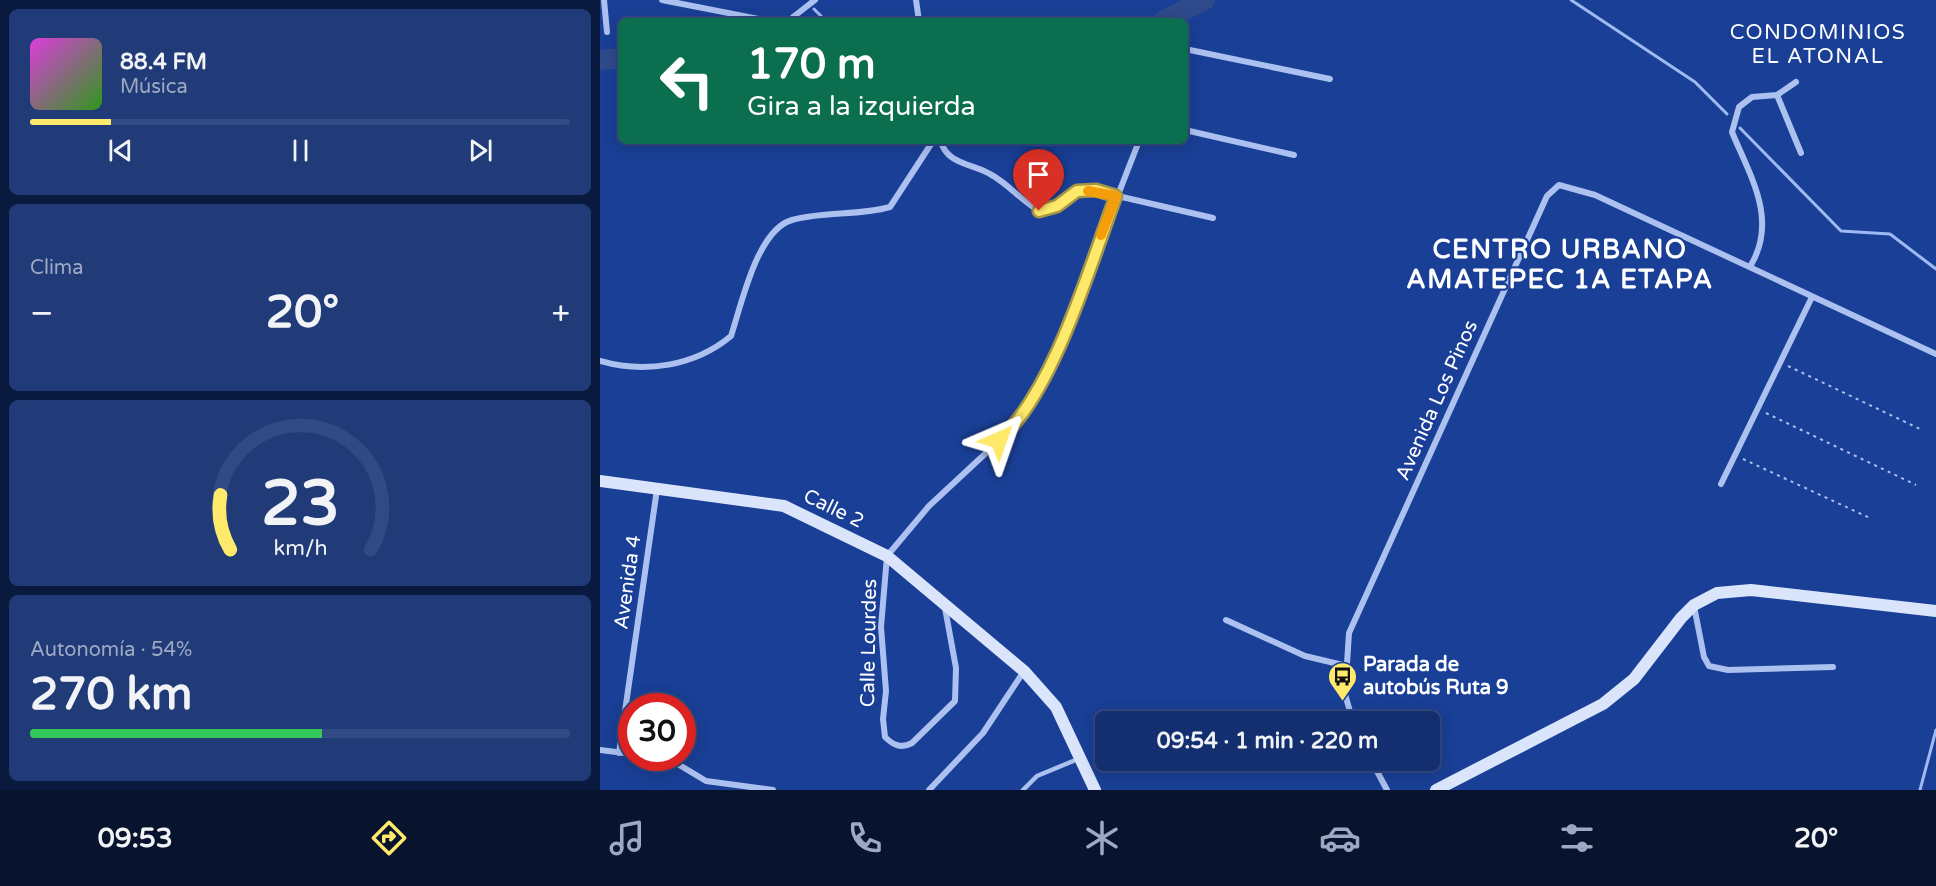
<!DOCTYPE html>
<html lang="es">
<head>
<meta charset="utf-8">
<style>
  body { margin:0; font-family:"Varela Round",sans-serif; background:#203b78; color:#f1f3f6; height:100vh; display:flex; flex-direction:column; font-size:22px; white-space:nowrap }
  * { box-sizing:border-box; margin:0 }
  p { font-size:20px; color:#9da9c3 }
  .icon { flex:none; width:33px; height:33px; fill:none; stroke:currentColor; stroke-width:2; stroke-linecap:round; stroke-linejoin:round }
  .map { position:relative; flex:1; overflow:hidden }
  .side { display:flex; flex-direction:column; gap:9px; padding:9px; background:#0a1a3e; width:600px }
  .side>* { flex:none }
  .top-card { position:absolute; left:18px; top:18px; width:570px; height:126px; border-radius:9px; box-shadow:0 3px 15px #0003,0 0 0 2px #324a83; background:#0b6e4f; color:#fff; overflow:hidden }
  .speed { position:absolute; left:18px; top:693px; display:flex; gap:12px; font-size:30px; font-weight:700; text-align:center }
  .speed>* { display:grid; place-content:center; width:78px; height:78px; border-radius:50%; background:#132f70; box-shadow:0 3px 15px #0003,0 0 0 2px #324a83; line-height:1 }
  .speed .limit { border:9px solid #d22; background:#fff; color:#111 }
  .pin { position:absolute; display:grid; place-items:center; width:51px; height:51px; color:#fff; margin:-62px -26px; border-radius:50% 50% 50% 0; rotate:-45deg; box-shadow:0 0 6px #0007 }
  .pin .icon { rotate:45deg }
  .me { position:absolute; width:66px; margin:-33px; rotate:43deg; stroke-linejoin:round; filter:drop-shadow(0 0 4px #0008) }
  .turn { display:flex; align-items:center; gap:21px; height:126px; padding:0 30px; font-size:27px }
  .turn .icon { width:78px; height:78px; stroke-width:2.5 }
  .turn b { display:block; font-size:42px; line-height:51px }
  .big { font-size:45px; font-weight:700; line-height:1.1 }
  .side .tile { flex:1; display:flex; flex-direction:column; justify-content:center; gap:9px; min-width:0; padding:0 21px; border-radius:9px; background:#203b78 }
  .side .dial { align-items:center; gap:0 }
  .dial svg { height:156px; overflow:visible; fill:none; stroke:#324a83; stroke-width:7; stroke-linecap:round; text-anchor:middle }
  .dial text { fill:#f1f3f6; stroke:none }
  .song { display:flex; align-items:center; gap:18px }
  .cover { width:72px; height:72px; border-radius:9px; background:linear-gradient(135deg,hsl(300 70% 55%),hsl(110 70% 35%)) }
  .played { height:6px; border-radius:3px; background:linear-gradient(90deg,#ffe96b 15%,#324a83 15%) }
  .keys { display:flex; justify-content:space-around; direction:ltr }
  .heat { display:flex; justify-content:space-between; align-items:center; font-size:33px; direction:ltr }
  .charge { height:9px; border-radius:4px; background:linear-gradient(90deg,#34c759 54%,#324a83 0) }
  .trip { position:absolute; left:495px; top:711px; width:345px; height:60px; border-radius:9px; background:#132f70; box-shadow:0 3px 15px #0003,0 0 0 2px #324a83; font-weight:700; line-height:60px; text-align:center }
  .menu { display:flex; height:96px; justify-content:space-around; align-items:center; background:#08132d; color:#9da9c3 }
  .menu .icon { width:42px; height:42px }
  .menu .active { color:#ffe96b }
  .menu b { font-size:27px; color:#f1f3f6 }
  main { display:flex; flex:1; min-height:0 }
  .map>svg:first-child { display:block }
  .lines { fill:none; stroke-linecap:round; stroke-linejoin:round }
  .stream { stroke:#9fbaf2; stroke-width:3 }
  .river { stroke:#2f4a8b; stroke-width:20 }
  .path { stroke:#acc1f0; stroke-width:2; stroke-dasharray:3 4.5; stroke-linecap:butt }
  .lane { stroke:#acc1f0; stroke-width:4.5 }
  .street { stroke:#acc1f0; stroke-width:6 }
  .secondary { stroke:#dae4fb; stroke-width:12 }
  .route-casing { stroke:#a69746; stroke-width:15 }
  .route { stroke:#ffe96b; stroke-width:10 }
  .slow { stroke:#f59e0b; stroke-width:10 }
  .labels { text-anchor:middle; stroke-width:4.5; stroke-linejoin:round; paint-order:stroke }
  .street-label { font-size:20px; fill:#fff; stroke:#193f96 }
  .poi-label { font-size:20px; font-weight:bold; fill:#fff; stroke:#193f96; text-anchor:start }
  .neighbourhood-label { font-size:21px; letter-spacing:1.5px; fill:#fff; stroke:#193f96 }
  .district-label { font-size:26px; font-weight:bold; letter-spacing:1.5px; fill:#fff; stroke:#193f96 }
</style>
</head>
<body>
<main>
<section class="side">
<div class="tile">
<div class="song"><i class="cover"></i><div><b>88.4 FM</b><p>Música</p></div></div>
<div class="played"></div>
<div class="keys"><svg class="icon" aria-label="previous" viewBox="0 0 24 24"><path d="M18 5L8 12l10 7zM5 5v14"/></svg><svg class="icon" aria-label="pause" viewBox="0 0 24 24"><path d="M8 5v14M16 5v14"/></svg><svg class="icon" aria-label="next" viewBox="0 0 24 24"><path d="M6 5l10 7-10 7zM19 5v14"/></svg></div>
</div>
<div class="tile"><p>Clima</p>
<div class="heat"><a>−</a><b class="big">20°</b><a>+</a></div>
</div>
<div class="tile dial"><svg viewBox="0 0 100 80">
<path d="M14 69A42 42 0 1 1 86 69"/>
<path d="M14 69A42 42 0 0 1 9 41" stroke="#ffe96b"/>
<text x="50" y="56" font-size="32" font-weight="700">23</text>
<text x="50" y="72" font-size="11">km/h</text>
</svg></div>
<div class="tile"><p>Autonomía · 54%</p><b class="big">270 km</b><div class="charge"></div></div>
</section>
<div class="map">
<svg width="1336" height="790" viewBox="0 0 1336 790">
  <rect width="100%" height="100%" fill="#193f96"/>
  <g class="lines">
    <g class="stream">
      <polyline points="971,0 1095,82 1127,114"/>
      <polyline points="214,9 226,21"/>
      <polyline points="1140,128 1241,231 1290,234 1336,269"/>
      <polyline points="1320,790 1336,730"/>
    </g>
    <g class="river">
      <polyline points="562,21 605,0"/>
      <polyline points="0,60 21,58"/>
    </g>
    <g class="path">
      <polyline points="1188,366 1322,430"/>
      <polyline points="1166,413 1316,485"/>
      <polyline points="1143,459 1272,519"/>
    </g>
    <polyline class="lane" points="423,790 437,776 478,759"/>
    <g class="street">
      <polyline points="4,0 7,32"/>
      <polyline points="62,0 169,21"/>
      <polyline points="316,0 319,21"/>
      <polyline points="188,21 215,0"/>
      <polyline points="585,49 730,79"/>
      <polyline points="1177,95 1201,153"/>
      <polyline points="585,130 694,155"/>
      <path d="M 341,141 C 346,164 373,164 390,174 C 407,183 421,200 439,211 L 457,206 L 477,191 L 496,191 L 613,218"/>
      <path d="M 1151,265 C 1178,219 1150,176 1132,132 L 1139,107 L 1152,97 L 1177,95 L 1196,82"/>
      <path d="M 0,361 C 45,374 95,366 131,336 C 142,303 157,230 192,220 C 224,211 258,216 290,207 L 333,141"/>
      <polyline points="1121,484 1212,297"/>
      <polyline points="1094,606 1104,657 1109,666 1128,670 1233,667"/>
      <path d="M 345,608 L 356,668 L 355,701 L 312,743 C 301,749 293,745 285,737 L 283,719 L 286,691 L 281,627 L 287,556 L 329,506 L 415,426 L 455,357 L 539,141"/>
      <polyline points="626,620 705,656 747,666"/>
      <polyline points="753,722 745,694 749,633 947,196 959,185 995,195 1336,354"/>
      <polyline points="0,750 32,754"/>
      <polyline points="19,753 57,489"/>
      <polyline points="60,758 76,763 106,781 173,790"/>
      <polyline points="771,760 787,790"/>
      <polyline points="329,790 383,733 424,671"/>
    </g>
    <g class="secondary">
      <polyline points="0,481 184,506 287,556 424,671 456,707 495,790"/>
      <polyline points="836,790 1003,704 1034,679 1081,618 1094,605 1117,593 1151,590 1336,611"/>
    </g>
  </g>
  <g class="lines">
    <defs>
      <path id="route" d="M 399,440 C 454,392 490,265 516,196 L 496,190 L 477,191 L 457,206 L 439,211"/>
    </defs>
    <use href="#route" class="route-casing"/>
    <use href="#route" class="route"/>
    <polyline class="slow" points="488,191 516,196 501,235"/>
  </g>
  <defs>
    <symbol id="bus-pin" viewBox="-11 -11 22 30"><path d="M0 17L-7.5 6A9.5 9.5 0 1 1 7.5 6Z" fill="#ffe96b" stroke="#193f96"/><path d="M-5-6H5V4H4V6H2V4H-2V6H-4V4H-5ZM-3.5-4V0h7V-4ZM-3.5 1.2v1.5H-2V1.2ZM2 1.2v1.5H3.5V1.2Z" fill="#111"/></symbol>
  </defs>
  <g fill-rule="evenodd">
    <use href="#bus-pin" x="726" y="660" width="33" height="45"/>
  </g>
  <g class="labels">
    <g class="street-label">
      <text transform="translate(836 400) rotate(-66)" y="7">Avenida Los Pinos</text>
      <text transform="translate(234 508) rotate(26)" y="7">Calle 2</text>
      <text transform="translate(27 582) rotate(-82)" y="7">Avenida 4</text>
      <text transform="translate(268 643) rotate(-89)" y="7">Calle Lourdes</text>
    </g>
    <g class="poi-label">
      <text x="763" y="671">Parada de<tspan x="763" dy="23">autobús Ruta 9</tspan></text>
    </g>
    <g class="neighbourhood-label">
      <text x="1218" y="39">CONDOMINIOS<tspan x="1218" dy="24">EL ATONAL</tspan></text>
    </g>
    <g class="district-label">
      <text x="960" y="258">CENTRO URBANO<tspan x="960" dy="30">AMATEPEC 1A ETAPA</tspan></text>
    </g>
  </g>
</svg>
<div class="speed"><div class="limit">30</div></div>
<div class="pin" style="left:439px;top:211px;background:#d93025"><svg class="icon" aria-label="arrive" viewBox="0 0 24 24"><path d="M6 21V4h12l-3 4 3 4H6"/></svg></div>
<svg class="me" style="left:399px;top:440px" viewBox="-20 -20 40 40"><path d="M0-17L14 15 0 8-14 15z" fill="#ffe96b" stroke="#fff" stroke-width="4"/></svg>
<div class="trip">09:54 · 1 min · 220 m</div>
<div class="top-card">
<div class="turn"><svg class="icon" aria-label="left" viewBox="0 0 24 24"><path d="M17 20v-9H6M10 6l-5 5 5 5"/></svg><div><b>170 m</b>Gira a la izquierda</div></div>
</div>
</div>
</main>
<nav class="menu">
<b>09:53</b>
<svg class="icon active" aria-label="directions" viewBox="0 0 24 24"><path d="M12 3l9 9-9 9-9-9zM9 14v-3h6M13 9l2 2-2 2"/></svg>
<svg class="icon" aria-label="music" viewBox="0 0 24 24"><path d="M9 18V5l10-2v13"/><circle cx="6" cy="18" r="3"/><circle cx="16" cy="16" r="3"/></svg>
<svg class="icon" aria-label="phone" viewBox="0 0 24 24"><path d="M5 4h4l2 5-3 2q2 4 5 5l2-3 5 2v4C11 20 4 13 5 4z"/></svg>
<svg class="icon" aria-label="climate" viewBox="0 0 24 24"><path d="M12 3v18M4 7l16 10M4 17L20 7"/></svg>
<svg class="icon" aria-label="car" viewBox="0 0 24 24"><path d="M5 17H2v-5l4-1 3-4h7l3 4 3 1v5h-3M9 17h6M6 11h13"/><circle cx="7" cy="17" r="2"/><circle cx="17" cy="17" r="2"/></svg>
<svg class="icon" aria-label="filters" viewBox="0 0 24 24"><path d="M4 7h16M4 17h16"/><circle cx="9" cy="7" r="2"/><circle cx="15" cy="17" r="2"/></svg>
<b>20°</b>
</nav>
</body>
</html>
